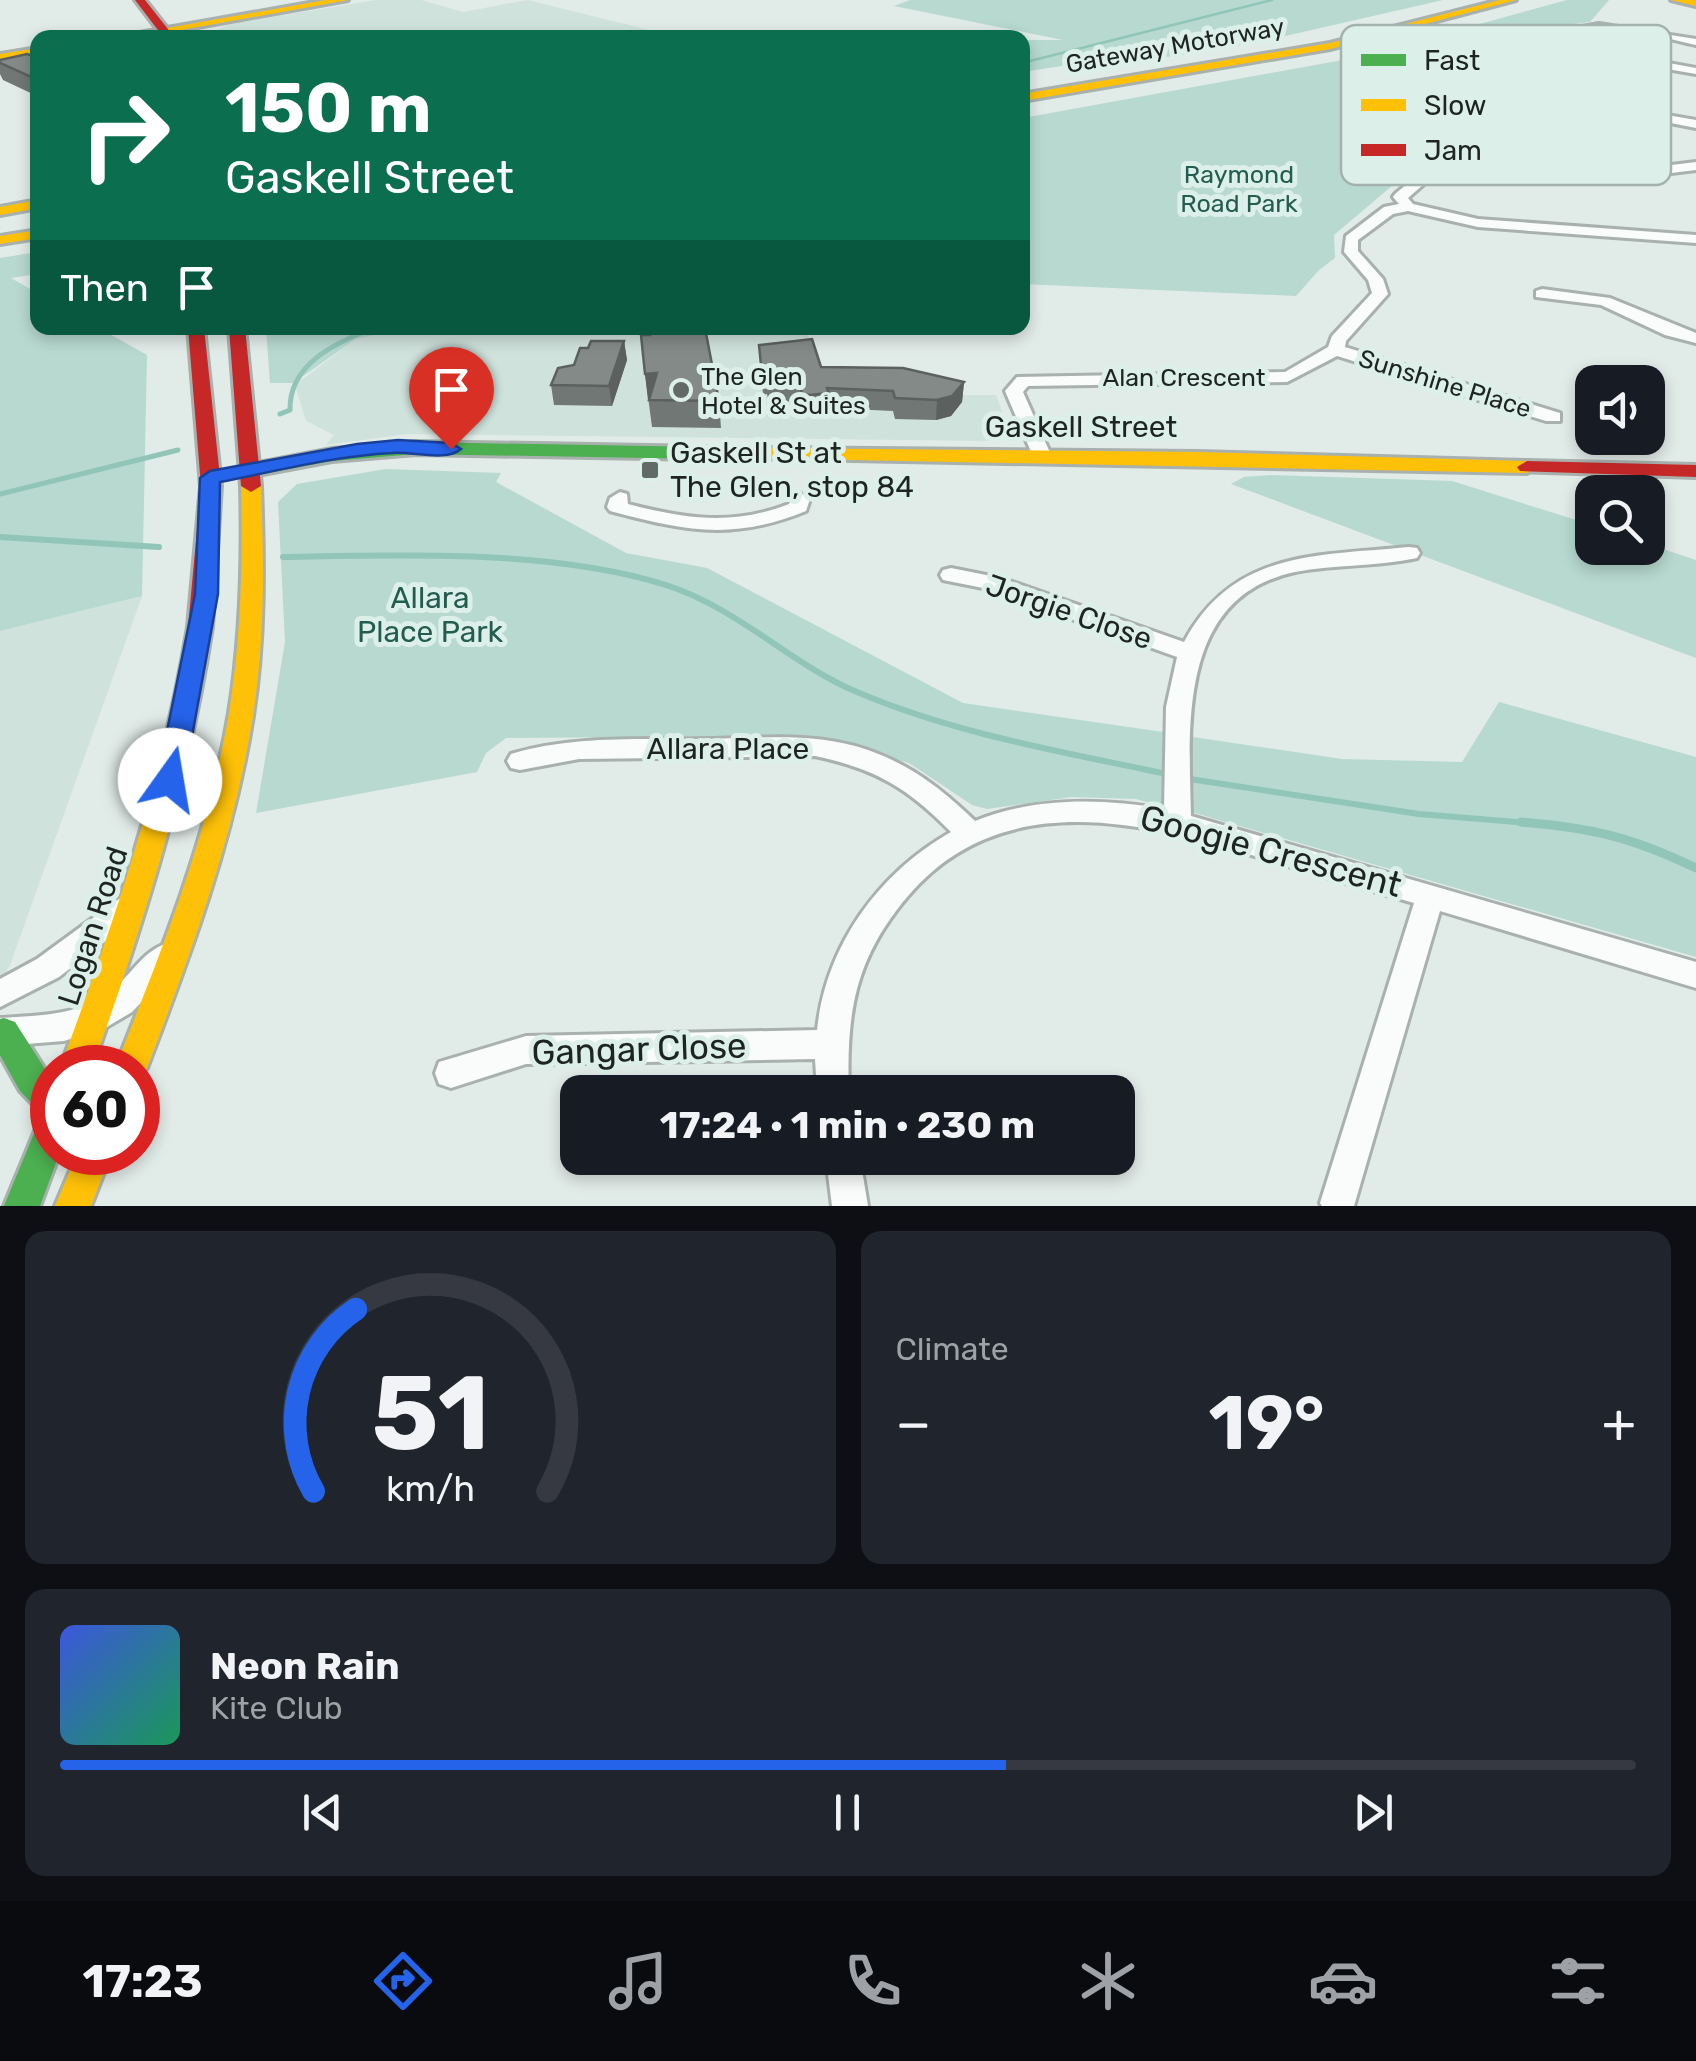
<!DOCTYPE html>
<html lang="en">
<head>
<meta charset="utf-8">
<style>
  body { margin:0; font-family:Rubik,sans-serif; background:#20242c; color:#f1f3f6; height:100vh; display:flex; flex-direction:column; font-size:38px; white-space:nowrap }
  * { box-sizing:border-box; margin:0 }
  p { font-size:32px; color:#9ea1a6 }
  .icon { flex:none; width:55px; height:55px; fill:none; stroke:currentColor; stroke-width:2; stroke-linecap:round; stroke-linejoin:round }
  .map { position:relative; height:1206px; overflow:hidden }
  .details { display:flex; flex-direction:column; gap:25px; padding:25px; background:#0d0f14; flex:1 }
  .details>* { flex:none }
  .guide { position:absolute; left:30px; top:30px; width:1000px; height:305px; border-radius:20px; box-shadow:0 5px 15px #0003; background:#0b6e4f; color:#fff; overflow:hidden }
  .buttons { position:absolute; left:1575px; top:365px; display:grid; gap:20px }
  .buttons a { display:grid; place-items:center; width:90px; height:90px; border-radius:20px; background:#171b24; box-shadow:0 5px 15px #0003; font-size:50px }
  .speed { position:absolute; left:30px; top:1045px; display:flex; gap:20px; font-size:50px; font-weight:700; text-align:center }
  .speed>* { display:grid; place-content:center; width:130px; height:130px; border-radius:50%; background:#171b24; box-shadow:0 5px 15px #0003; line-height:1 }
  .speed .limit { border:15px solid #d22; background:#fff; color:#111 }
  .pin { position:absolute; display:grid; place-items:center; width:85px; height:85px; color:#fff; margin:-102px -42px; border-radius:50% 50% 50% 0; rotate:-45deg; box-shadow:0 0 10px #0007 }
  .pin .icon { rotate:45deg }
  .me { position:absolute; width:110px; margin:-55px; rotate:13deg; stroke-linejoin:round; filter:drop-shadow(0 0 8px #0008) }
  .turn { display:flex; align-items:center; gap:35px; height:210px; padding:0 30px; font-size:45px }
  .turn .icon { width:130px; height:130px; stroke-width:2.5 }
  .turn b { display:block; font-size:70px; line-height:85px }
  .then { display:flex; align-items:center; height:95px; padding:0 30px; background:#0003; gap:20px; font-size:38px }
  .big { font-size:75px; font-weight:700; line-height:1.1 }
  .details .card { flex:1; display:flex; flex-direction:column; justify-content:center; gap:15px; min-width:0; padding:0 35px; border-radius:20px; background:#20242c }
  .details .dial { align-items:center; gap:0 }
  .dial svg { height:260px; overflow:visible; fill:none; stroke:#363941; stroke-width:7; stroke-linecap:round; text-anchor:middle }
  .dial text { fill:#f1f3f6; stroke:none }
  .song { display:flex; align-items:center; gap:30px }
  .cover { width:120px; height:120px; border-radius:15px; background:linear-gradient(135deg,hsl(230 70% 55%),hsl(150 70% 35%)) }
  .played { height:10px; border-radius:5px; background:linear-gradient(90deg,#2563eb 60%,#363941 60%) }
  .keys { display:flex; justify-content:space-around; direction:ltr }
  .heat { display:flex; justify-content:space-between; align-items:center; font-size:55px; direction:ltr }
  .details .tiles { flex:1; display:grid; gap:25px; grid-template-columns:1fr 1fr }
  .card:last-child { grid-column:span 2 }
  .trip { position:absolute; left:560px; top:1075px; width:575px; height:100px; border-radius:20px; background:#171b24; box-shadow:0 5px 15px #0003; font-weight:700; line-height:100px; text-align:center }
  .tabs { display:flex; height:160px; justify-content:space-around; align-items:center; background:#090b0e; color:#9ea1a6 }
  .tabs .icon { width:70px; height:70px }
  .tabs .current { color:#2563eb }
  .tabs b { font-size:45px; color:#f1f3f6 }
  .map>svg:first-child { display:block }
  .built { fill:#d0e2dc }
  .green { fill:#b7d9d0 }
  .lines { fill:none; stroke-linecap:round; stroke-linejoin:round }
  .stream-far3 { stroke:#90c5b7; stroke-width:2.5 }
  .stream-far2 { stroke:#90c5b7; stroke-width:5 }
  .stream-far1 { stroke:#90c5b7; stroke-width:6 }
  .stream { stroke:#90c5b7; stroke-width:9 }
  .street-casing { stroke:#a9b1af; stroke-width:6 }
  .fast-casing { stroke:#a9b1af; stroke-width:6 }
  .slow-casing { stroke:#a9b1af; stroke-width:6 }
  .jam-casing { stroke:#a9b1af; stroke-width:6 }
  .street { fill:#fafcfc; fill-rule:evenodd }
  .fast { fill:#4caf50; fill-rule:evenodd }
  .slow { fill:#ffc107; fill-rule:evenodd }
  .jam { fill:#c62828; fill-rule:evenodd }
  .wall { fill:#717775 }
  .shaded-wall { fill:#5c615f }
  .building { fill:#838a88; stroke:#5c615f; stroke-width:2.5 }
  .route { fill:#2563eb; stroke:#184099; stroke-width:2.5 }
  .poi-dot { fill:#626a67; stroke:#ddefe9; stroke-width:4 }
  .labels { text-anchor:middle; stroke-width:10; stroke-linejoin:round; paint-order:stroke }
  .far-street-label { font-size:25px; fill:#1d2422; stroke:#ddefe9 }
  .far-park-label { font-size:25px; fill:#235d50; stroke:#ddefe9 }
  .far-poi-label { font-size:25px; fill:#1d2422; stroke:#ddefe9; text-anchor:start }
  .street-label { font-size:30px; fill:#1d2422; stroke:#ddefe9 }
  .poi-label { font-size:30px; fill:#1d2422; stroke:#ddefe9; text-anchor:start }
  .park-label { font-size:30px; fill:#235d50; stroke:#ddefe9 }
  .near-street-label { font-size:35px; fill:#1d2422; stroke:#ddefe9 }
  .key { fill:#ddefe9; stroke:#a3b2ad; stroke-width:2.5 }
  .key-label { font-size:28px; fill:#1d2422 }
</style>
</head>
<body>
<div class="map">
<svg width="1696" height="1206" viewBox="0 0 1696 1206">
  <rect width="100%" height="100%" fill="#e1ebe8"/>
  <g class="built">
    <polygon points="376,0 421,0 463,12 528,0 677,37 211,38 209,34 230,24"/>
    <polygon points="406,328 806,328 823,382 949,395 996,395 1009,430 1001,439 991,441 407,434 326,445 334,435 306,421 295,385 356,339"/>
    <polygon points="142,596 10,965 0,983 0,631"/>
  </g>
  <g class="green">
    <polygon points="910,0 1443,0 1255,43 1160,58 1125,51 1106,59 1023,72 1023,40 1063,40 894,6"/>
    <polygon points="1567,0 1609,0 1590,22 1564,25 1511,82 1523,90 1482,130 1445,141 1334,235 1335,258 1319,270 1296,296 1023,284 1023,118 1359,57"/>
    <polygon points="37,252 37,274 11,278 37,293 38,328 99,328 147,355 142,596 0,631 0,258"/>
    <polygon points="266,328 406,328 356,339 293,383 270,383"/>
    <polygon points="386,469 501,473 496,482 626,553 707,568 963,703 1170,733 1171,809 1136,799 1072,797 987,809 972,805 909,763 820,738 781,736 506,738 486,753 477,772 256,813 285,642 278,502 297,484"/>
    <polygon points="1271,475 1452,481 1592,525 1592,548 1648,548 1648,544 1696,560 1696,658 1231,484 1244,477"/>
    <polygon points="1499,702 1696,757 1696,957 1188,811 1193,737 1342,759 1462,762"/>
  </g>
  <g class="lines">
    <polyline class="stream-far3" points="1022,63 1272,0"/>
    <g class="stream-far2">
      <path d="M 280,414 L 290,410 C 289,364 335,343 373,328"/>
      <polyline points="0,494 178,450"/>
    </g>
    <g class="stream-far1">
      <polyline points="0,537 159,547"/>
      <path d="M 283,557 C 402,555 553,549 666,585 C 738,608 792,665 857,692 C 958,735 1065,752 1171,775"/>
      <polyline points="1183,778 1419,814 1552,825"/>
    </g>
    <path class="stream" d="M 1521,822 C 1593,828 1631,837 1696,868"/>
    <defs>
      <g id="street">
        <path d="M 1599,24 L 1696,39 L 1696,45 C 1657,37 1592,13 1559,43 L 1696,68 L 1696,74 L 1557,50 L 1526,82 L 1569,98 L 1696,120 L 1696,128 L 1574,104 L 1562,107 L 1536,134 L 1465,148 L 1408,198 L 1413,204 L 1478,219 L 1696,235 L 1696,243 L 1478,227 L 1408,211 L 1393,214 L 1358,240 L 1358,251 L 1383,279 L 1388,294 L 1346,341 L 1345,347 L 1560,413 L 1560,421 L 1546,421 L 1337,356 L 1287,382 L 1028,386 L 1023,392 L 1052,457 L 1049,461 L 1035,461 L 1005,391 L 1017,377 L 1285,372 L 1328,347 L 1332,336 L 1372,293 L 1368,280 L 1344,252 L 1346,236 L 1384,207 L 1399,204 L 1393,197 L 1395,194 L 1457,142 L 1528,128 L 1555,101 L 1513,83 L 1560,31 Z"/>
        <polygon points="1696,162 1696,170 1663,174 1646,182 1639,178 1655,167"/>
        <polygon points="1542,289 1610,298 1696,333 1696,343 1665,335 1601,305 1536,297 1536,291"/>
        <path d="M 620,492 L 627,494 L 628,504 C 686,519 733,526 789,504 L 793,495 L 800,493 L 810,499 L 806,511 C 732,541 685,531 610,511 L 607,507 L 610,498 Z"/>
        <path d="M 1409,547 L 1417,548 L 1420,553 L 1417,558 C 1377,567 1335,564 1295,572 C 1178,597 1189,725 1191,816 L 1696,962 L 1696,988 L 1440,911 L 1354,1206 L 1322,1206 L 1320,1203 L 1414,903 C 1365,889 1317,874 1268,860 C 1148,823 1003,784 908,896 C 855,958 846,1013 849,1092 L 817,1092 L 815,1059 L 526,1064 L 451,1088 L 439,1084 L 435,1073 L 439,1062 L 526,1036 L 817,1030 C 826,945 879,873 951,832 C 908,788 876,769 815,756 L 579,759 L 520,770 L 511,768 L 507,761 L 511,754 C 575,735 643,740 709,739 C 761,738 817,732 868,750 C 911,765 942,789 975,821 C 1035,797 1101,798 1164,809 L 1166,707 L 1177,657 L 988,589 L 943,580 L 940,575 L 943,570 L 951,568 L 1001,578 L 1184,642 C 1233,550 1318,556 1409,547 Z"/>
        <polygon points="129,895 139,899 144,907 139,915 59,977 0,1007 0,979 37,959 119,899"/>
        <path d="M 165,944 L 176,948 L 180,957 L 176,966 L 132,1012 L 105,1028 L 64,1041 L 0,1046 L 0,1018 C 43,1015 85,1016 118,985 C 133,971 145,951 165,944 Z"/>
        <polygon points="826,1158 860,1158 868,1206 832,1206"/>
      </g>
      <g id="fast">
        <polygon points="416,442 760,448 770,454 760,460 416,454 332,461 247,477 237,471 247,465 332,449"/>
        <polygon points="4,1018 15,1022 52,1080 52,1152 60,1152 40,1206 4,1206 40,1119 45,1117 20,1091 0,1055 0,1019"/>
      </g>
      <g id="slow">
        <polygon points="326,0 348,0 137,38 111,38"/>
        <polygon points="1500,0 1516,0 1330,49 1022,101 1022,94 1330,43"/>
        <polygon points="1671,0 1696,0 1696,6"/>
        <polygon points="38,48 38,54 0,60 0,54"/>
        <polygon points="38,200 38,208 0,215 0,207"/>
        <polygon points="38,230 38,238 0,244 0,236"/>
        <polygon points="760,448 1197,452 1527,461 1537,467 1527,473 753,458 750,454"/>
        <path d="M 251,480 L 261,486 C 264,563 265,639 253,716 C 234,838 191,953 147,1068 L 138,1080 L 138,1068 L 115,1068 C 161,953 208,836 229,713 C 241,638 243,562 241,486 Z"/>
        <path d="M 200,620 L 212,627 C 189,779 144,923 92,1068 L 60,1068 C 114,923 163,779 188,627 Z"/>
        <polygon points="78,1152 112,1152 91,1206 55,1206"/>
      </g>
      <g id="jam">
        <polygon points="135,0 145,0 175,38 164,38"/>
        <polygon points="188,328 204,328 221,486 212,627 200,634 188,627 201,486"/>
        <polygon points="229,328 245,328 261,486 251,492 241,486"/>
        <polygon points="1527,461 1696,465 1696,477 1520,471 1517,467"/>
      </g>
    </defs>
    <use href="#street" class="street-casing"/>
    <use href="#fast" class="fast-casing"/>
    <use href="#slow" class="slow-casing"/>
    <use href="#jam" class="jam-casing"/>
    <use href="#street" class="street"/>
    <use href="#fast" class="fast"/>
    <use href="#slow" class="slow"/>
    <use href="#jam" class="jam"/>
  </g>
  <g class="wall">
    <polygon points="38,58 37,96 3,80 0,74 0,60"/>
    <polygon points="624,341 627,360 612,406 554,405 551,385 574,365 588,348"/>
    <polygon points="759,345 821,367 964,382 962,402 951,416 936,420 895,419 893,411 829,408 829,413 810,415 803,414 800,404 770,407 767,394 763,395"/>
    <polygon points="645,374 719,401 721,428 652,427"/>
  </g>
  <g class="shaded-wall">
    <polygon points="38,74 38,95 37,96 29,76"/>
    <polygon points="624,341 627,360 612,406 609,386"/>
    <polygon points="657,373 660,399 648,400 645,374"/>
    <polygon points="964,382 962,402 951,416 936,420 937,400"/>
  </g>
  <g class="building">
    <polygon points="27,54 38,58 38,74 29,76 0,63 0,60"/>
    <polygon points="659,328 705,328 719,401 649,400 657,373 645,374 641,335 650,335"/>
    <polygon points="812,339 821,367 903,368 964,382 952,396 937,400 895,398 893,391 827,388 829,393 810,395 802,394 800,385 769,387 766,374 762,375 759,345"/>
    <polygon points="591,341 624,341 609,386 551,385 558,368 574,365 580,348 588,348"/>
  </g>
  <path class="route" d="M 398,440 L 451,443 L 461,449 C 446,462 412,451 392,453 C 334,456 277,471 220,482 L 218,594 L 184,780 L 180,787 L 161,787 L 157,780 L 195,594 L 200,478 L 210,471 L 357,444 Z"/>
  <g class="poi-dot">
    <circle cx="681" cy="390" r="10"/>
    <rect x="640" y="460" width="20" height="20" rx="5"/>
  </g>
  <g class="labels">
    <g class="far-street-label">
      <text transform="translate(1175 45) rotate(-10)" y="9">Gateway Motorway</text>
      <text x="1184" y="386">Alan Crescent</text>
      <text transform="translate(1445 383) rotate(17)" y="9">Sunshine Place</text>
    </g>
    <g class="far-park-label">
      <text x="1239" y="183">Raymond<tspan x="1239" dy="29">Road Park</tspan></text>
    </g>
    <g class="far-poi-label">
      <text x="701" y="385">The Glen<tspan x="701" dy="29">Hotel &amp; Suites</tspan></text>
    </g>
    <g class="street-label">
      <text x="1081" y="437">Gaskell Street</text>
      <text transform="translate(1069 612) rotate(19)" y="10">Jorgie Close</text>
      <text x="728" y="759">Allara Place</text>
      <text transform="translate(93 926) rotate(-72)" y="10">Logan Road</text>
    </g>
    <g class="poi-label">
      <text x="670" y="463">Gaskell St at<tspan x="670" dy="34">The Glen, stop 84</tspan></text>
    </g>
    <g class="park-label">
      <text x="430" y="608">Allara<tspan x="430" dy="34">Place Park</tspan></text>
    </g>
    <g class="near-street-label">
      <text transform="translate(1271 851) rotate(15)" y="12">Googie Crescent</text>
      <text transform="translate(639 1049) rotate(-2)" y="12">Gangar Close</text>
    </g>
  </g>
  <rect x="1341" y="25" width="330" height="160" rx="15" class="key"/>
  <rect x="1361" y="54" width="45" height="12" fill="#4caf50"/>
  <rect x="1361" y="99" width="45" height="12" fill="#ffc107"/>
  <rect x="1361" y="144" width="45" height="12" fill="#c62828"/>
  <g class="key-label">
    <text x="1424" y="70">Fast</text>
    <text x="1424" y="115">Slow</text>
    <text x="1424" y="160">Jam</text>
  </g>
</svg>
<div class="buttons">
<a><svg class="icon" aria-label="sound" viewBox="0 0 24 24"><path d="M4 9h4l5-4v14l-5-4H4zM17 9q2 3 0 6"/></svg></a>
<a><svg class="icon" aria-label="search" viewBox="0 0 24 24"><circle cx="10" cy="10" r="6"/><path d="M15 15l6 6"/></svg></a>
</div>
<div class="speed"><div class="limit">60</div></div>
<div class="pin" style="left:451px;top:449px;background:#d93025"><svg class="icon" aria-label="arrive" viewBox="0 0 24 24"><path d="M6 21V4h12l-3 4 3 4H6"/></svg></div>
<svg class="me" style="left:170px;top:780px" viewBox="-20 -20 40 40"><circle r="19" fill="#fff"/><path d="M0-13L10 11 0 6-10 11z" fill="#2563eb"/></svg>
<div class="trip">17:24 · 1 min · 230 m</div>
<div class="guide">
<div class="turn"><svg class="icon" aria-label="right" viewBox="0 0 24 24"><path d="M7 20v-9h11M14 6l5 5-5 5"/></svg><div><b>150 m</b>Gaskell Street</div></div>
<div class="then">Then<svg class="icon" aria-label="arrive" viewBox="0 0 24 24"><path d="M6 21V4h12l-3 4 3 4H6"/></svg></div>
</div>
</div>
<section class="details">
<div class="tiles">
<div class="card dial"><svg viewBox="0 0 100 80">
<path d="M14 69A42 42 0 1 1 86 69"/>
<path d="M14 69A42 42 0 0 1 27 13" stroke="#2563eb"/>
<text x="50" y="56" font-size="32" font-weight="700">51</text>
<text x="50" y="72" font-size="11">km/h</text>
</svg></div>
<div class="card"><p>Climate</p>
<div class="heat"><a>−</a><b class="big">19°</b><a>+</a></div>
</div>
<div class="card">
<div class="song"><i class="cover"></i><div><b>Neon Rain</b><p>Kite Club</p></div></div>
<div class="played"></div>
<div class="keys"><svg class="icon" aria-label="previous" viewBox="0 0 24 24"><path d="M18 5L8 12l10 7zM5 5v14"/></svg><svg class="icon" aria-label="pause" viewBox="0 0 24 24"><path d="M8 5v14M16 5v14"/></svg><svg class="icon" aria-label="next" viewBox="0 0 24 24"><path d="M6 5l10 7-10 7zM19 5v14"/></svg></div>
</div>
</div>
</section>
<nav class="tabs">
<b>17:23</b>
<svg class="icon current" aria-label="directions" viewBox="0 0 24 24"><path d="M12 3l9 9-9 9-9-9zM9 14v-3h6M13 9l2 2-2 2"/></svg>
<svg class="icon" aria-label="music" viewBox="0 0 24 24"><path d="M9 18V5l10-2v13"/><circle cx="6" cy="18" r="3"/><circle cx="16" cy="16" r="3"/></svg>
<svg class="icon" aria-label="phone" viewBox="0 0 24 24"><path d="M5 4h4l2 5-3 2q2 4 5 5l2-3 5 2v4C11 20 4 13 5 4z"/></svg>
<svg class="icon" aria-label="climate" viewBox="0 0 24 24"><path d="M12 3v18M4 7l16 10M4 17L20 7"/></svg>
<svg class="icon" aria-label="car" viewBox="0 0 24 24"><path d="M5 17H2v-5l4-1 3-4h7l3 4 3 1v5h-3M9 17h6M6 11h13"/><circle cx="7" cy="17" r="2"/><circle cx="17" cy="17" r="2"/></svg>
<svg class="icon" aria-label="filters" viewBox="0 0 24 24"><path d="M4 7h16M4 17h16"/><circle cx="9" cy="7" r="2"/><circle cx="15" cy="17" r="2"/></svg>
</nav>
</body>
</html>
